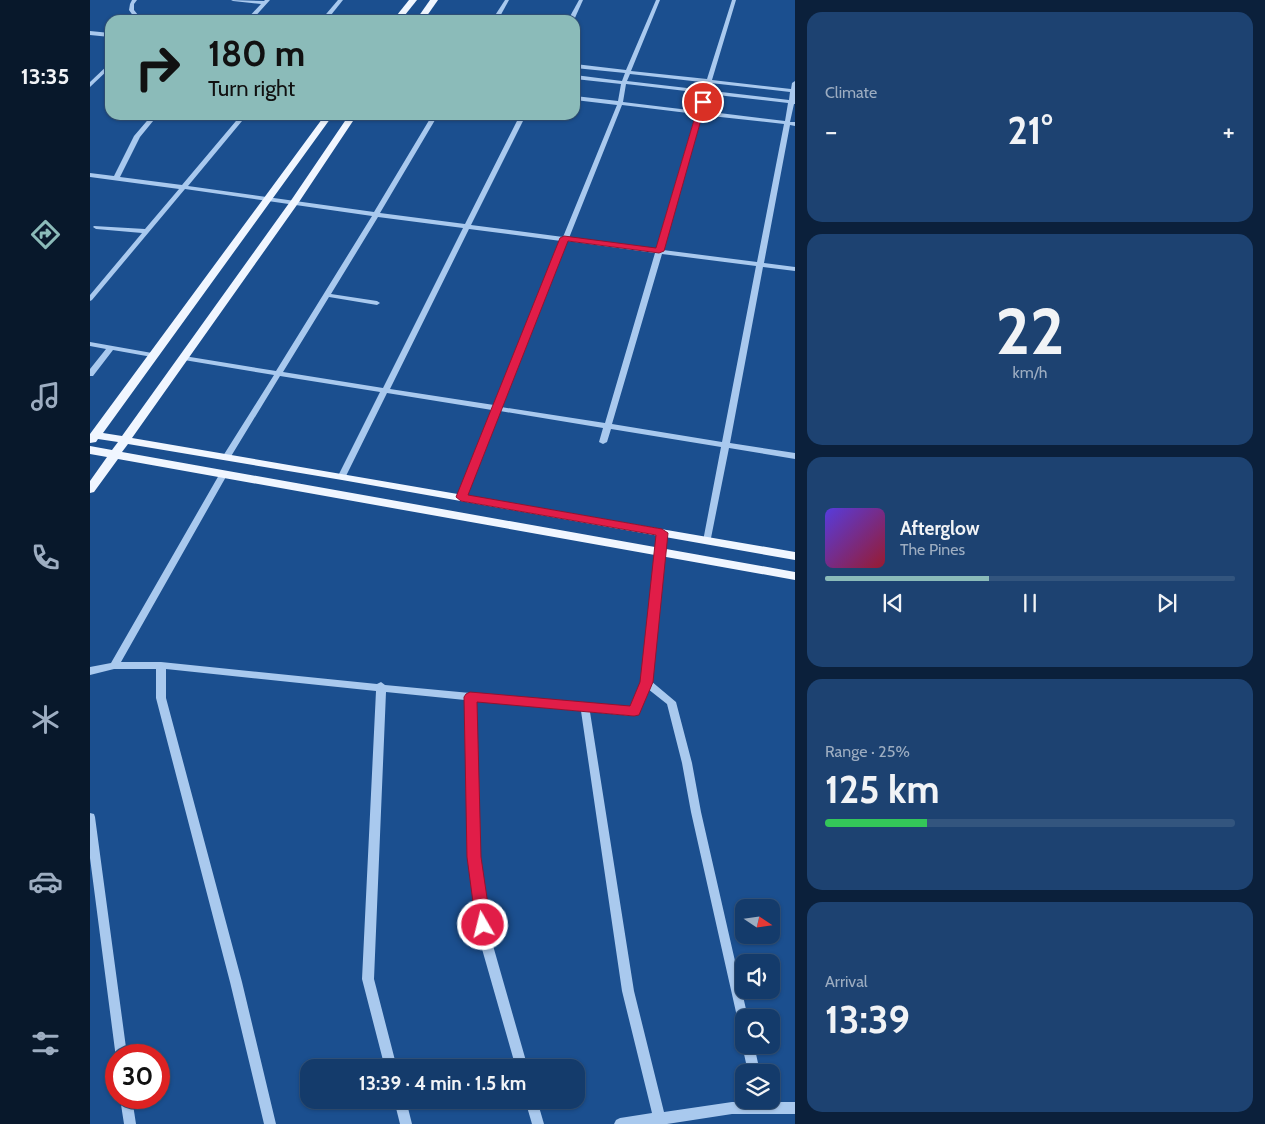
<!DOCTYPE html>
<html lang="en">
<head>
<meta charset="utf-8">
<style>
  body { margin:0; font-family:Cabin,sans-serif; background:#1d4271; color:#f1f3f6; height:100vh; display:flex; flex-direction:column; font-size:19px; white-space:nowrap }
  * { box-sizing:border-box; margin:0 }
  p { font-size:16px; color:#9dadc1 }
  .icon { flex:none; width:28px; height:28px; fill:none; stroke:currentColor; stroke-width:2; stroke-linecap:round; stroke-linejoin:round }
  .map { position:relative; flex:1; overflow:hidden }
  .panel { display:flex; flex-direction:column; gap:12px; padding:12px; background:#0b203b; width:470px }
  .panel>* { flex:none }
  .guide { position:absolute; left:15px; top:15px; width:475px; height:105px; border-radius:15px; box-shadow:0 1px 4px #0004,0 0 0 1px #33557e; background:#8bbbb9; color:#111; overflow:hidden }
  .needle { width:32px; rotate:103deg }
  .tools { position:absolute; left:645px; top:899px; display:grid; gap:10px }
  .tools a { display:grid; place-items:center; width:45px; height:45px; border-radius:10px; background:#143b6b; box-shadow:0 1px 4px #0004,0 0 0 1px #33557e; font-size:25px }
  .speed { position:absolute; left:15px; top:1044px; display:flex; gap:10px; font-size:25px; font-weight:700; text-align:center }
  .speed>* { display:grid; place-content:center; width:65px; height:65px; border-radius:50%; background:#143b6b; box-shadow:0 1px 4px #0004,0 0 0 1px #33557e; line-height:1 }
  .speed .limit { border:8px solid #d22; background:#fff; color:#111 }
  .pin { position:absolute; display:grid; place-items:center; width:42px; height:42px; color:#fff; margin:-21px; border:2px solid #fff; border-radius:50%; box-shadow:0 1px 5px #0007 }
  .me { position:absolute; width:55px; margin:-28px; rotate:352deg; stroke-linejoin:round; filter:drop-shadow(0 0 4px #0008) }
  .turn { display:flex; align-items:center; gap:18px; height:105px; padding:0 20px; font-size:22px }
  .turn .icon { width:65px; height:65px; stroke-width:2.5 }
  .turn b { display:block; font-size:35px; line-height:42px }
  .big { font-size:38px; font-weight:800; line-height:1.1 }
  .panel .widget { flex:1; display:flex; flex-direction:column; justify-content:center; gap:8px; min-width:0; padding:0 18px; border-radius:15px; background:#1d4271 }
  .panel .dial { align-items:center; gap:0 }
  .dial b { font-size:65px; line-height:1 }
  .song { display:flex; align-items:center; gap:15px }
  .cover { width:60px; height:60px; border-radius:8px; background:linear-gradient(135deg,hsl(250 70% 55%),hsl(350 70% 35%)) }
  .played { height:5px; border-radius:2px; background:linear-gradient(90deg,#8bbbb9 40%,#33557e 40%) }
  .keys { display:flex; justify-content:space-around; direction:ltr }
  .heat { display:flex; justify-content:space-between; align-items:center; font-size:28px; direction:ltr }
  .charge { height:8px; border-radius:4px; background:linear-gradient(90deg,#34c759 25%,#33557e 0) }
  .trip { position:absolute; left:210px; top:1059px; width:285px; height:50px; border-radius:15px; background:#143b6b; box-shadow:0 1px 4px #0004,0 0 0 1px #33557e; font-weight:800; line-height:50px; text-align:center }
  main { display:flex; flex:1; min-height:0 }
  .dock { display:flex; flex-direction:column; width:90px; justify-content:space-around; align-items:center; background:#08182b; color:#9dadc1 }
  .dock .icon { width:35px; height:35px }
  .dock .current { color:#8bbbb9 }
  .dock b { font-size:22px; color:#f1f3f6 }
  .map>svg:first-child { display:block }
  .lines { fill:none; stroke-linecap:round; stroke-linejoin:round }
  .minor { fill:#a9c9ee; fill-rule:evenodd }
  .major { fill:#f0f6ff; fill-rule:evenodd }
  .route { fill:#e11d48; stroke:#92132f }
</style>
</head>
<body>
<main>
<nav class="dock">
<b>13:35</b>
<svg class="icon current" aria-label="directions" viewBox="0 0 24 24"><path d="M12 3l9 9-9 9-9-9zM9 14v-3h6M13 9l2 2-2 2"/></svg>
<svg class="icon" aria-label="music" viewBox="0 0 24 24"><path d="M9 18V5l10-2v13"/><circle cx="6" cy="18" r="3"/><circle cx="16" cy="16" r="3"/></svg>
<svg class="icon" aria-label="phone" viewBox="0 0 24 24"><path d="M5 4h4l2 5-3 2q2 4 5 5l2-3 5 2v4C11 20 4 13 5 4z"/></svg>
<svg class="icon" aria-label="climate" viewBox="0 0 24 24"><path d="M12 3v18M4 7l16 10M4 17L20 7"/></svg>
<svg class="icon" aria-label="car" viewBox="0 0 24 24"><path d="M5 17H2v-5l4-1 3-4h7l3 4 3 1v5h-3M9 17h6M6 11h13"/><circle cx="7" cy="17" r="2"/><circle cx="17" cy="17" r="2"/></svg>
<svg class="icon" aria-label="filters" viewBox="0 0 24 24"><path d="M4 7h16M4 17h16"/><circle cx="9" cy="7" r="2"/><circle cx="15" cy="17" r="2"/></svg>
</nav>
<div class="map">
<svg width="705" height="1124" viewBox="0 0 705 1124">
  <rect width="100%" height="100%" fill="#1b4f8f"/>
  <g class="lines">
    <g class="minor">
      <polygon points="42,0 47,0 44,4 44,10 52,20 46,20 39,10 40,4"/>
      <polygon points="141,0 174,1 175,0 180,0 162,20 156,20 171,4 143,1"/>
      <polygon points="248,0 253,0 237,20 231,20"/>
      <polygon points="415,0 419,0 408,20 402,20"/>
      <polygon points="489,0 493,0 484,20 478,20"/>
      <path d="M 566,0 L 570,0 L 541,71 L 617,79 L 642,0 L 646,0 L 622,80 L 701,89 L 702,83 L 705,81 L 705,104 L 704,104 L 700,122 L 705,122 L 705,126 L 700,125 L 674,263 L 705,267 L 705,271 L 673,267 L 640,443 L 705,453 L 705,459 L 639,448 L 620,543 L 617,544 L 613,541 L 631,447 L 521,429 L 517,442 L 513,444 L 509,442 L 513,428 L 410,411 L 375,497 L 371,500 L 367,497 L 402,410 L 297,393 L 256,476 L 252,479 L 248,476 L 290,392 L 190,376 L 140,458 L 134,458 L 133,456 L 184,375 L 94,360 L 90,358 L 94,356 L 186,371 L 282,216 L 95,189 L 2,300 L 0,301 L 0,295 L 52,233 L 6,229 L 3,227 L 4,226 L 55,229 L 89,189 L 0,177 L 0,173 L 24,176 L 44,136 L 62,115 L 68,115 L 50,137 L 30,177 L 92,185 L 151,115 L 157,115 L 98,186 L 284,212 L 341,117 L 331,117 L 328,115 L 348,115 L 290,213 L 375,224 L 430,115 L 436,115 L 381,225 L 473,237 L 527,105 L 485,100 L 485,96 L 528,101 L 531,84 L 485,79 L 485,75 L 532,81 L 535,73 L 485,68 L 485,64 L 536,70 ZM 540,74 L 700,92 L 699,100 L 537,81 ZM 536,84 L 613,93 L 607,111 L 533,102 ZM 618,94 L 698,103 L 695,121 L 613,111 ZM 532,105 L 606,114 L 566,249 L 479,238 ZM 612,115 L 694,124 L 667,262 L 573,250 ZM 288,217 L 373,228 L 293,388 L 193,372 L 239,297 L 287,305 L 290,303 L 287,301 L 241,294 ZM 379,229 L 471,241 L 404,405 L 300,389 ZM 477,241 L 565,253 L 515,423 L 411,407 ZM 572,254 L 666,266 L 632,442 L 522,424 Z"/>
      <polygon points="0,31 20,33 20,37 0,35"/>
      <polygon points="20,63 20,68 0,87 0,82"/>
      <polygon points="0,342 62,353 66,355 62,357 23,350 3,376 0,376 0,369 16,349 0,346"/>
      <polygon points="133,472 137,475 31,662 71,662 287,684 291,682 295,685 541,708 551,682 568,533 572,530 575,531 576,533 561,681 586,702 602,763 611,812 658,1018 654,1018 654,1031 650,1030 601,812 592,763 577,704 558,689 547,715 544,716 500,712 544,991 574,1112 642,1102 705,1102 705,1114 642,1114 577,1124 524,1124 526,1120 530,1118 562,1113 532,991 491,711 385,701 389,857 402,942 438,1068 426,1068 390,942 379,857 375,700 296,692 284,979 307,1068 295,1068 272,979 286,691 76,669 76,698 152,982 186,1124 174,1124 140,982 66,698 66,669 24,669 0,675 0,667 21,663 129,475"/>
      <polygon points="0,813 4,814 5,817 37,1055 26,1055 26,1058 0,858"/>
      <polygon points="654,1041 654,1045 664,1045 670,1072 658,1072 652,1045"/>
      <polygon points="30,1098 42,1098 46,1124 34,1124"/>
      <polygon points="304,1100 316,1100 322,1124 310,1124"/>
      <polygon points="435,1100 447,1100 454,1124 442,1124"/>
    </g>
    <g class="major">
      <polygon points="319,0 327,0 311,20 303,20"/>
      <polygon points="340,0 348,0 334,20 326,20"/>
      <polygon points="235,115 243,115 13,433 32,436 202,199 259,115 267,115 209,202 42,438 705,552 705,560 252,480 38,444 32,452 705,572 705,580 28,459 4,492 0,493 0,481 17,457 0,454 0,446 22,450 28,442 8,439 6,442 0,443 0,434"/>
    </g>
  </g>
  <polygon class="route" points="610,100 616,102 574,251 569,253 478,241 378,495 572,529 578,533 563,682 549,715 544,716 387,702 391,857 401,925 398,929 393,931 388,929 386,925 377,857 374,697 376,694 380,692 540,706 550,682 566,535 371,501 366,497 470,238 474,236 566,248"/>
</svg>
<div class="tools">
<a><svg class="needle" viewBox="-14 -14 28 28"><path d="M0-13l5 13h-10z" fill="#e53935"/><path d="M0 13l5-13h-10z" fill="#9dadc1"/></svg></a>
<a><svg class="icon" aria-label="sound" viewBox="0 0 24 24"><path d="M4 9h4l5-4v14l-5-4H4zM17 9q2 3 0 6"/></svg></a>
<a><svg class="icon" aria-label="search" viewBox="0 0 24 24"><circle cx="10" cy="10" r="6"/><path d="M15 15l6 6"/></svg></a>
<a><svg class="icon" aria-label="layers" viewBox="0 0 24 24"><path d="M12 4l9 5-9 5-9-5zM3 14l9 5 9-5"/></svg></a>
</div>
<div class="speed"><div class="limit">30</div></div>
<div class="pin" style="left:613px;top:102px;background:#d93025"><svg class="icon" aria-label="arrive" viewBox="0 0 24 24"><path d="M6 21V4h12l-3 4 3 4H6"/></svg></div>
<svg class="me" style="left:393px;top:925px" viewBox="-20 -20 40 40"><circle r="17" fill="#e11d48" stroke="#fff" stroke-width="3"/><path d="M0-11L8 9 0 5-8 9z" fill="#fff"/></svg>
<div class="trip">13:39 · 4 min · 1.5 km</div>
<div class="guide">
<div class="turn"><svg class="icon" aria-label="right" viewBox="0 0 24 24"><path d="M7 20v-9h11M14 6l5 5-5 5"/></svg><div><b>180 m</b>Turn right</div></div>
</div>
</div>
<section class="panel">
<div class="widget"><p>Climate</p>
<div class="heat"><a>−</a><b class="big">21°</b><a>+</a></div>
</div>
<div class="widget dial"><b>22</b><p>km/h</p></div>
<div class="widget">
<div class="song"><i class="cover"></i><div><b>Afterglow</b><p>The Pines</p></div></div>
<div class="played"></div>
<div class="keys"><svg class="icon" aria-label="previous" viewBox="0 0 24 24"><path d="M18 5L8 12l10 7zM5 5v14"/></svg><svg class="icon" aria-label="pause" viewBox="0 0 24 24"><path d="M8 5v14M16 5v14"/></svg><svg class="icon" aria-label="next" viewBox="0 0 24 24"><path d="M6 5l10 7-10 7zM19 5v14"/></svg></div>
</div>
<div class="widget"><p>Range · 25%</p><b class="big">125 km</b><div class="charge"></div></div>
<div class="widget"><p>Arrival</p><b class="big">13:39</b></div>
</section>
</main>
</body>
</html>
